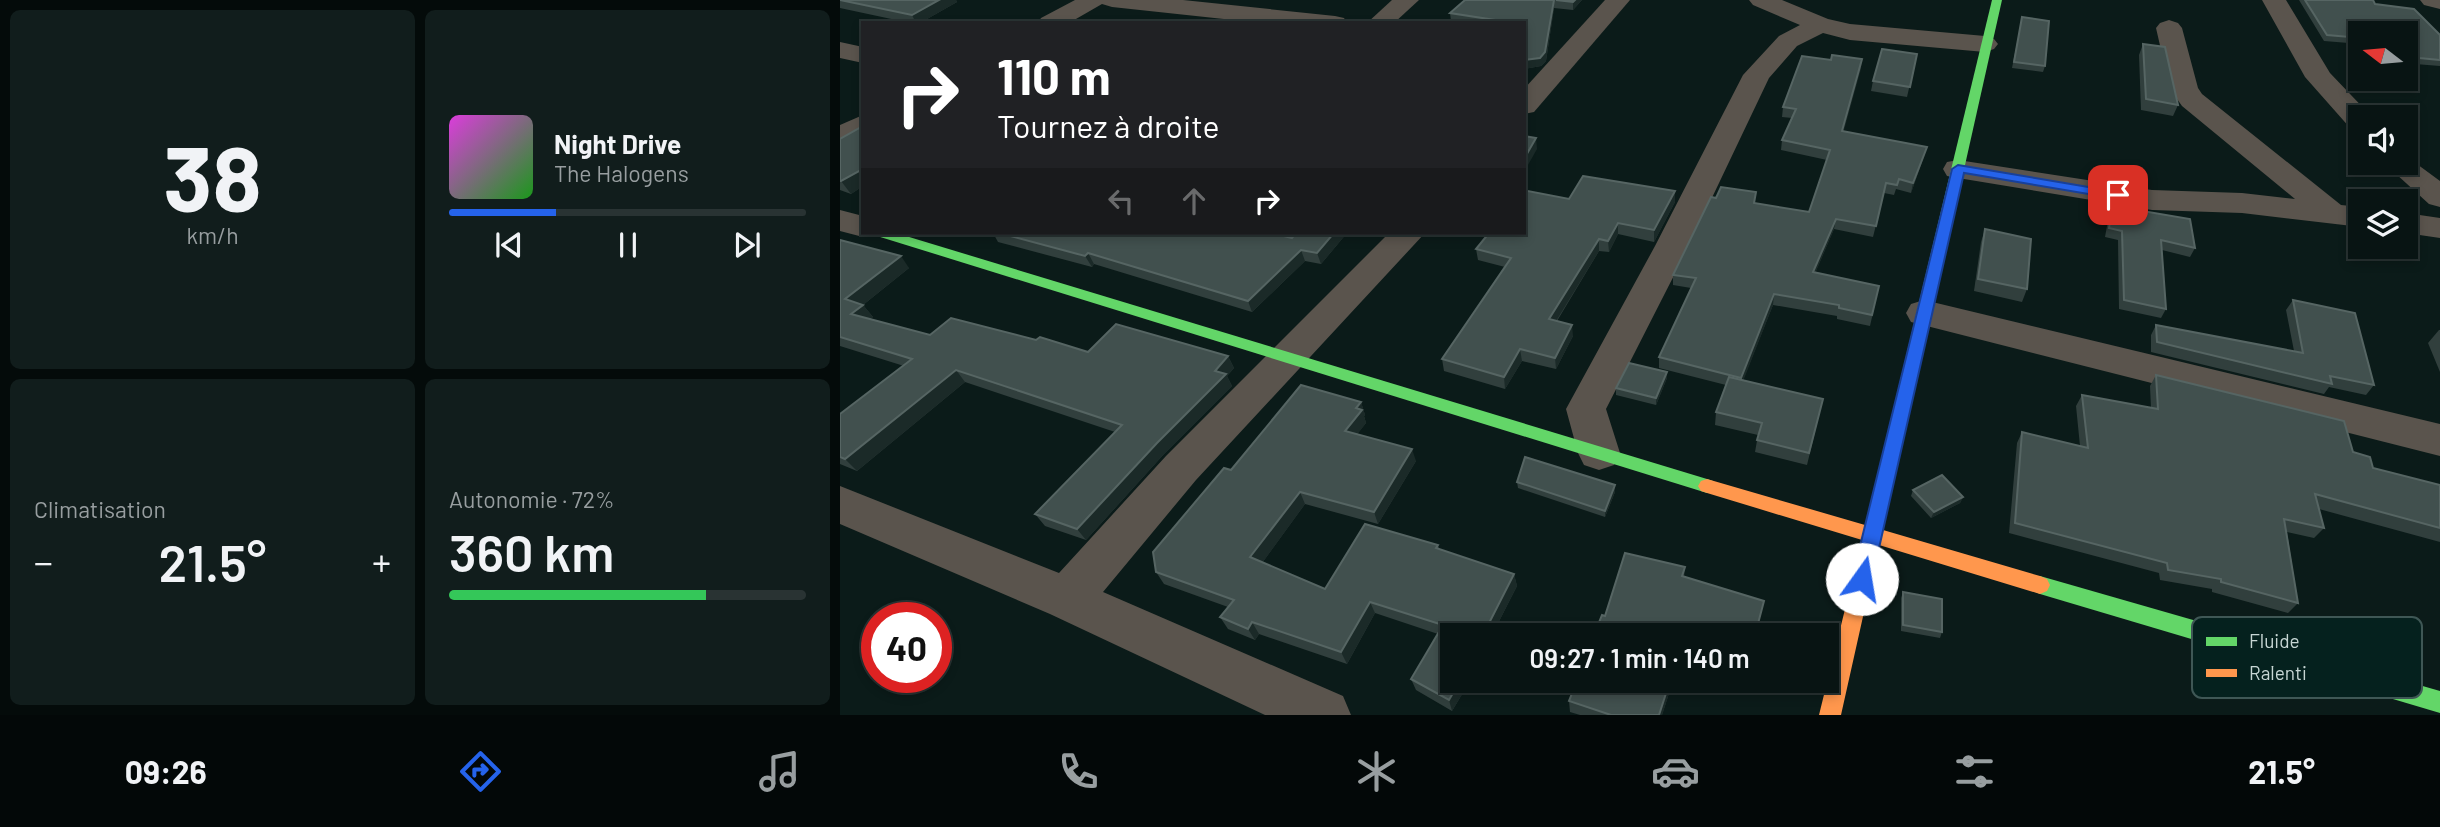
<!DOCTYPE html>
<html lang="fr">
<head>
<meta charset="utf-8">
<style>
  body { margin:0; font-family:Barlow,sans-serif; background:#111d1c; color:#f1f3f6; height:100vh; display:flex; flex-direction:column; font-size:26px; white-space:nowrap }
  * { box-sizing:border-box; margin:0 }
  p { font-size:23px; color:#989ea0 }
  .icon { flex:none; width:38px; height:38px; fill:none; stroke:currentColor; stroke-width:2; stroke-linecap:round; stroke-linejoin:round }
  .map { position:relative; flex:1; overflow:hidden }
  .details { display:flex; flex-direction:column; gap:10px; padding:10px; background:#040b0a; width:840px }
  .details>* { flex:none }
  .hud { position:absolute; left:21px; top:21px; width:665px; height:214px; border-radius:0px; box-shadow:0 4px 10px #0003,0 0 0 2px #293333; background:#202124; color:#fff; overflow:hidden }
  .needle { width:46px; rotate:286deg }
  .fabs { position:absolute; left:1508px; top:21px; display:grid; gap:14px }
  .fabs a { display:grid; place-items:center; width:70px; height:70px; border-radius:0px; background:#081413; box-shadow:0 4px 10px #0003,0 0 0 2px #293333; font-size:35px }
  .speed { position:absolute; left:21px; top:602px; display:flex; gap:14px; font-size:35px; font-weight:700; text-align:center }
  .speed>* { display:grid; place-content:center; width:91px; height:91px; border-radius:50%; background:#081413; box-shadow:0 4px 10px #0003,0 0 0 2px #293333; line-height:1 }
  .speed .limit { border:10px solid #d22; background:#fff; color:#111 }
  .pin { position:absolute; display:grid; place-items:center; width:60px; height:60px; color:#fff; margin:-30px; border-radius:14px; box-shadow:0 4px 10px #0006 }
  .me { position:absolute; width:77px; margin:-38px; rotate:13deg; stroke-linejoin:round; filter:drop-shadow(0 0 5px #0008) }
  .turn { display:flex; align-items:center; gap:24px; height:147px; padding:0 21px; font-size:32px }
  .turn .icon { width:91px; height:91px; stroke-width:2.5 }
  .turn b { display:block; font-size:49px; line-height:60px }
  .lanes { display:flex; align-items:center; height:66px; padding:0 21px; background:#0003; justify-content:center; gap:35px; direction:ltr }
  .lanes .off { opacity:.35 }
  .big { font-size:52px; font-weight:600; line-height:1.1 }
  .details .tile { flex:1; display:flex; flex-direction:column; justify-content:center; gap:10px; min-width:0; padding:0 24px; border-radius:10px; background:#111d1c }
  .details .dial { align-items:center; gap:0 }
  .dial b { font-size:91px; line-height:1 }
  .song { display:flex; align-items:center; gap:21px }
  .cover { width:84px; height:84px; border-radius:10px; background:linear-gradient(135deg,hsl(300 70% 55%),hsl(120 70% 35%)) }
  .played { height:7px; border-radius:4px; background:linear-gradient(90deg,#2563eb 30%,#293333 30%) }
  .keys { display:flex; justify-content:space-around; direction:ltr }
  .heat { display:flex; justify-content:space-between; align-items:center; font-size:38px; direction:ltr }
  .charge { height:10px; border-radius:5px; background:linear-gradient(90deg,#34c759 72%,#293333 0) }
  .details .tiles { flex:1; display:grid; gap:10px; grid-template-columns:repeat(2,1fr) }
  .trip { position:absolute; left:600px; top:623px; width:399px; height:70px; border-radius:0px; background:#081413; box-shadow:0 4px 10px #0003,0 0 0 2px #293333; font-weight:600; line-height:70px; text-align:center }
  .dock { display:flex; height:112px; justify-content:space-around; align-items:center; background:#030808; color:#989ea0 }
  .dock .icon { width:49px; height:49px }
  .dock .current { color:#2563eb }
  .dock b { font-size:32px; color:#f1f3f6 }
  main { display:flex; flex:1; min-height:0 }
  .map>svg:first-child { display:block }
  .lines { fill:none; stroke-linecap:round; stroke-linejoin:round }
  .street { fill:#5a544d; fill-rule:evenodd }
  .fast { fill:#63d668; fill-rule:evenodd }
  .slow { fill:#ff974d; fill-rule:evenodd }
  .wall { fill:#313f3d }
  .shaded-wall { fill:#1b2a28 }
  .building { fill:#41504e; stroke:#566563; stroke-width:2 }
  .route { fill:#2563eb; stroke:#184099; stroke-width:2 }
  .key { fill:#05211e; stroke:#3f5755; stroke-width:2 }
  .key-label { font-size:19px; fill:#c7d6d4 }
</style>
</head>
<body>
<main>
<section class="details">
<div class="tiles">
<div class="tile dial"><b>38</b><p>km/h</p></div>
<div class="tile">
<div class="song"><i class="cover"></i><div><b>Night Drive</b><p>The Halogens</p></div></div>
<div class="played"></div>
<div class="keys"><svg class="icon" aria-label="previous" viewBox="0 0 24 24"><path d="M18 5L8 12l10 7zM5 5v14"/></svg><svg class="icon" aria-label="pause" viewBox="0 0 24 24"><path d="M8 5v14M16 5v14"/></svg><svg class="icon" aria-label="next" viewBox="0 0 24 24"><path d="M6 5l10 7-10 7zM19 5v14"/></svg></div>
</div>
<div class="tile"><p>Climatisation</p>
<div class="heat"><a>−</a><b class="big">21.5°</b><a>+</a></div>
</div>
<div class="tile"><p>Autonomie · 72%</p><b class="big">360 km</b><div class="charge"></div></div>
</div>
</section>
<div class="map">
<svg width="1600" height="715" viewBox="0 0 1600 715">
  <rect width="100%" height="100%" fill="#0b1b19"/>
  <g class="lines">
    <g class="street">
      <polygon points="235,0 343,0 495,16 504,18 507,23 421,23 272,7 262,4 229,23 198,23 201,18"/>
      <polygon points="552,0 579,0 554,23 527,23"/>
      <polygon points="765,0 790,0 694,112 684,114 684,89"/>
      <polygon points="909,0 942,0 988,19 1010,24 1145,36 1154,39 1158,44 1154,49 1145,52 1010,40 983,33 957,46 929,78 849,246 766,409 780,453 774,465 759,470 744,465 738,453 726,409 815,246 903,75 939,36 960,25 913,5"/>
      <polygon points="1422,0 1446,0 1490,73 1532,117 1521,117 1521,132 1511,129 1465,77"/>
      <polygon points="1580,0 1600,0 1600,9 1584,5"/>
      <polygon points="1329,20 1338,23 1342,28 1358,88 1362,94 1501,205 1521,207 1521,227 1402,213 1312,210 1118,178 1107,176 1103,169 1107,162 1118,160 1312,190 1402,193 1455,199 1342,106 1330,89 1316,28 1320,23"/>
      <polygon points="0,42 23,47 23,63 0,58"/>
      <polygon points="23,115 23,136 0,146 0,125"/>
      <polygon points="1566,156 1600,181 1600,207 1589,204 1544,163 1566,163"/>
      <polygon points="0,210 23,216 23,233 35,234 23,237 0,231"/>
      <polygon points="1566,213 1600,218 1600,238 1566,233"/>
      <polygon points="549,233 585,233 356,480 263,592 503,696 511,715 425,715 210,614 0,524 0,486 219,573 326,456"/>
      <polygon points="1084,300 1600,424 1600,456 1071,322 1066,313 1071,304"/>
    </g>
    <g class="fast">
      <polygon points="1152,0 1162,0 1084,348 1076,354 1068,348"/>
      <polygon points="35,233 56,233 867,479 873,481 876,486 873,491 867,493 37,236"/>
      <polygon points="1200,576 1600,691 1600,713 1200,594 1193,591 1190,585 1193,579"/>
    </g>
    <polygon class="slow" points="1076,342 1084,348 1043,530 1200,576 1207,579 1210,585 1207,591 1200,594 1039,545 1001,715 979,715 1022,540 867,493 861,491 858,486 861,481 867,479 1025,525 1068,348"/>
  </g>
  <g class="wall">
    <polygon points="0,0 116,0 117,2 80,23 70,23 0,8"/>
    <polygon points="625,0 742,0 733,10 714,8 706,61 701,66 684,69 684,23 620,23 611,21 610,13"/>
    <polygon points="1459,0 1533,0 1535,4 1600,35 1600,66 1575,64 1566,55 1566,33 1521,33 1521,44 1484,41"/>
    <polygon points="1182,17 1205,66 1203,72 1172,68"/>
    <polygon points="1303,44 1338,105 1333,116 1301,110 1299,55"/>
    <polygon points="1077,54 1067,97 1031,91 1033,81"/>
    <polygon points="1022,59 1003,131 1087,147 1071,193 1056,189 1054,195 1044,193 1033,237 994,229 975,273 1039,286 1030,326 997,319 997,316 933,305 903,380 983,399 967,465 915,452 918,435 875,425 876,412 886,385 819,368 819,357 851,288 833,285 833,275 915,203 969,212 987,160 941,150 942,140 952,118 942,117 943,107 991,60"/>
    <polygon points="23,126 23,186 11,194 0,190 0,139"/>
    <polygon points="729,199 835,202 814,242 778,234 769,252 759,251 717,321 733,336 716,369 682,361 665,389 604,371 602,359 665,267 638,260 636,249"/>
    <polygon points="1273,206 1355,248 1350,257 1322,250 1326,309 1321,318 1279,309 1278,240 1265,237 1269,215"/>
    <polygon points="1145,229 1187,289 1182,302 1134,291 1141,242"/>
    <polygon points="153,233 283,233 452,238 507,233 481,264 465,261 412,312 254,264 252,267 158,242"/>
    <polygon points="0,240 69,268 23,305 33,317 30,319 90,335 196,340 248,352 388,356 394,368 387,376 392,386 324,454 246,540 205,526 195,514 275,432 125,382 17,471 0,464 0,414 64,366 0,346"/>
    <polygon points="1453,300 1534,385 1526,395 1489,387 1484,394 1311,352 1311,335 1316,325 1454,351 1446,310"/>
    <polygon points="1599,330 1600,330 1600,372 1588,343"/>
    <polygon points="827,372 827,378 816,405 776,395 776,388"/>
    <polygon points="1316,375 1513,452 1533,468 1600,485 1600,542 1479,509 1484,528 1474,538 1447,532 1458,603 1448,613 1372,592 1372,589 1320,580 1319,573 1169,533 1177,443 1182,432 1240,446 1236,406 1242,395 1311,408 1310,386"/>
    <polygon points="521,402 525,415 524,416 526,423 517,434 576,461 538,524 465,504 422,563 485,589 598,545 599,549 674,574 677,586 652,635 612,635 612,681 630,681 612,711 576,690 571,679 598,634 535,613 507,664 419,634 415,640 388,629 380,617 388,607 324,584 316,572 391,470"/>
    <polygon points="677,482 775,485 775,492 765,517 678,488"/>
    <polygon points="1073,490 1123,497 1120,503 1091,518 1071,496"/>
    <polygon points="845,567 844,577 924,601 916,635 754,635 765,616"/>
    <polygon points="1063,592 1102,632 1100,638 1061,631 1061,598"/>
    <polygon points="737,681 833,681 822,715 740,715 730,712 729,701"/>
  </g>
  <g class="shaded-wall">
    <polygon points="99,0 116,0 117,2 80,23 76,23 72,15"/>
    <polygon points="714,0 714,8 706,61 701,66 684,69 684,60"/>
    <polygon points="735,0 742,0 733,10 733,2"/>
    <polygon points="1022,59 1021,69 1001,141 1002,131"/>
    <polygon points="696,138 697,149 684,172 684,159"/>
    <polygon points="1087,147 1084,157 1071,193 1073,183"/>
    <polygon points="23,169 23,186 11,194 1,181"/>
    <polygon points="835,191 835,202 814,242 814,230"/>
    <polygon points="996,219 994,229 971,283 973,272"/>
    <polygon points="778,223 778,234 769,252 768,241"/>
    <polygon points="494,233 507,233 481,264 477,253"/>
    <polygon points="759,239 759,251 710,331 709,319"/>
    <polygon points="461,250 465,261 412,312 408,301"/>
    <polygon points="248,253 254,264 252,267 245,256"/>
    <polygon points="61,256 69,268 23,305 33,317 21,326 11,314 5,299"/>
    <polygon points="934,294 933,305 900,389 901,378"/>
    <polygon points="732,325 733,336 716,369 715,358"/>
    <polygon points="680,349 682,361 665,389 664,377"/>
    <polygon points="388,356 394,368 387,376 392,386 324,454 246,540 237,529 317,443 375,371"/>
    <polygon points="116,370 125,382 17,471 5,459"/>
    <polygon points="827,372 827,378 816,405 816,398"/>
    <polygon points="521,402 525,415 524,416 526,423 510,444 505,431 516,408"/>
    <polygon points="572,449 576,461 538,524 534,512"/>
    <polygon points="775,485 775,492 765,517 765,511"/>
    <polygon points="460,492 465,504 417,570 410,557"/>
    <polygon points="1123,497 1120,503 1091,518 1094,512"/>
    <polygon points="674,574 677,586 652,635 643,635"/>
    <polygon points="530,602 535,613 507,664 501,652"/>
    <polygon points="412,622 419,634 415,640 408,629"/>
    <polygon points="620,681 630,681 612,711 609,700"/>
    <polygon points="830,681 833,681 822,715 819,715"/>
  </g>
  <g class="building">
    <polygon points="0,0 99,0 72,15"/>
    <polygon points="625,0 714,0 705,52 700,58 684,60 684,23 652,23 655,20 610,13"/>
    <polygon points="716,0 735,0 733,2"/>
    <polygon points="1465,0 1533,0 1535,4 1574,9 1600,35 1600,60 1579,58 1566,45 1566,33 1521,33 1521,38 1487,35"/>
    <polygon points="1182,17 1209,21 1205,66 1174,62"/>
    <polygon points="1303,44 1325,47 1338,105 1306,99"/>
    <polygon points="1042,49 1077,54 1070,87 1033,81"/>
    <polygon points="992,55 1022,59 1002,131 1087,147 1073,183 1059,179 1057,185 1046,183 1036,226 996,219 973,272 1039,286 1032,315 999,308 999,305 934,294 901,378 819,357 856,278 833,275 871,197 876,198 881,187 916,192 914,203 969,212 990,150 942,140 956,109 943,107 962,56 991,60"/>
    <polygon points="23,126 23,169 1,181 0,181 0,139"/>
    <polygon points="684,136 696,138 684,159"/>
    <polygon points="743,176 835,191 814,230 778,223 768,241 759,239 709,319 732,325 715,358 680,349 664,377 602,359 671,258 636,249 649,233 684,233 684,196 688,191 729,199"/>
    <polygon points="1273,206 1350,219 1355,248 1321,240 1326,309 1284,300 1282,231 1269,228"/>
    <polygon points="1145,229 1191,239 1187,289 1138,279"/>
    <polygon points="159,233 432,233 452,238 456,233 494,233 477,253 461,250 408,301 248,253 245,256"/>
    <polygon points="0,240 61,256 5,299 23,305 11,314 90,335 111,318 196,340 200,337 248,352 276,324 388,356 375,371 386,374 317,443 237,529 195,514 282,425 116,370 5,459 0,457 0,414 72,359 0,337"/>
    <polygon points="1453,300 1515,313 1534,385 1490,376 1492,384 1317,342 1316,325 1463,353"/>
    <polygon points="789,363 827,372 816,398 776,388"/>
    <polygon points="1316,375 1504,421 1513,452 1530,457 1533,468 1600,485 1600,528 1475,494 1484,528 1444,519 1458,603 1381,582 1381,579 1328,570 1327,563 1175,523 1182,432 1248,448 1242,395 1318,409"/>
    <polygon points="889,377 983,399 969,453 917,440 922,423 876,412"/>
    <polygon points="461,385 521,402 516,408 522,410 505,431 572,449 534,512 460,492 410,557 485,589 525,524 598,545 596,548 674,574 643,635 612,635 612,681 620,681 609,700 571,679 603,625 530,602 501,652 412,622 408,629 380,617 394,600 316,572 313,552 384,468 391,470"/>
    <polygon points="685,457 775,485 765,511 677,482"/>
    <polygon points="1102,475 1123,497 1094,512 1073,490"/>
    <polygon points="785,553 845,567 842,576 924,601 915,635 862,635 846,630 844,635 754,635 762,615 765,616"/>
    <polygon points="1063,592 1102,599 1102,632 1063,625"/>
    <polygon points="737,681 830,681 819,715 771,715 729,701"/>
  </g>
  <polygon class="route" points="1118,165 1278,192 1285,195 1278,199 1124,173 1032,579 1029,585 1022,587 1015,585 1012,579 1112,169"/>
  <rect x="1352" y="617" width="230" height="81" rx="10" class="key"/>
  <rect x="1366" y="637" width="31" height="9" fill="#63d668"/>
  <rect x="1366" y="669" width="31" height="8" fill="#ff974d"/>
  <g class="key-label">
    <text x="1409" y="648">Fluide</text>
    <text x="1409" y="680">Ralenti</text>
  </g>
</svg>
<div class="fabs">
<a><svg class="needle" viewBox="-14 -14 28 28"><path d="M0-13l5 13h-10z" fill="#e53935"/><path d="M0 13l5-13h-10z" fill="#989ea0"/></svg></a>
<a><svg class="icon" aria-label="sound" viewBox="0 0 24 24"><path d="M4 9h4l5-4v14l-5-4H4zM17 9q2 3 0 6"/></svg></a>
<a><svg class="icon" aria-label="layers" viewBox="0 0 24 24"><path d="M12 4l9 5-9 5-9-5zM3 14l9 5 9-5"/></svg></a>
</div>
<div class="speed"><div class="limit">40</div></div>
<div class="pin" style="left:1278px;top:195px;background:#d93025"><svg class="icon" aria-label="arrive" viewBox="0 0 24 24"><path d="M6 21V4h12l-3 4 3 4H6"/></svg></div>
<svg class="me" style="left:1022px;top:579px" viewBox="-20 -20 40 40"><circle r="19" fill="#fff"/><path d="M0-13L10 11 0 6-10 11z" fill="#2563eb"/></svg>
<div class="trip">09:27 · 1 min · 140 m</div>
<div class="hud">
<div class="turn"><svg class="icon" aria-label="right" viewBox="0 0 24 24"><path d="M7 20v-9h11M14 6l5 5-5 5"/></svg><div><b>110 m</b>Tournez à droite</div></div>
<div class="lanes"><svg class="icon off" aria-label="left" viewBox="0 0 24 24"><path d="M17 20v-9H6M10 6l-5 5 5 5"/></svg><svg class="icon off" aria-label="ahead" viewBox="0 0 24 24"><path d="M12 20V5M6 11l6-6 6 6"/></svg><svg class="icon" aria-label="right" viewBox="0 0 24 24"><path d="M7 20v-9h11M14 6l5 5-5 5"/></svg></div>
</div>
</div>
</main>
<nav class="dock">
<b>09:26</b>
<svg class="icon current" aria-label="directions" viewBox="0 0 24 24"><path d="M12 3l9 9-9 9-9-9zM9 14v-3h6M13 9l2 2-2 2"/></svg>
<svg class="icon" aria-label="music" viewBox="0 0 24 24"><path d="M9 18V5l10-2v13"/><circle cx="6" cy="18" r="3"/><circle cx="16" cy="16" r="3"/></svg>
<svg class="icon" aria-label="phone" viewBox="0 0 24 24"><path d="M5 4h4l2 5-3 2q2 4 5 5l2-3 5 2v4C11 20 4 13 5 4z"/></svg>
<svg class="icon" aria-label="climate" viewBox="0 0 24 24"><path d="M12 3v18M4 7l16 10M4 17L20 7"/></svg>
<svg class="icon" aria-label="car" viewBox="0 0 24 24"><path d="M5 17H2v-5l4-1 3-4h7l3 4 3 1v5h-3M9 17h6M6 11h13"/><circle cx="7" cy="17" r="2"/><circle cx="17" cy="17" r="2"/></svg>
<svg class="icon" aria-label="filters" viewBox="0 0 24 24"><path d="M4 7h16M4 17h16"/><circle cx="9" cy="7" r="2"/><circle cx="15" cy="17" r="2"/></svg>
<b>21.5°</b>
</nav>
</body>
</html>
